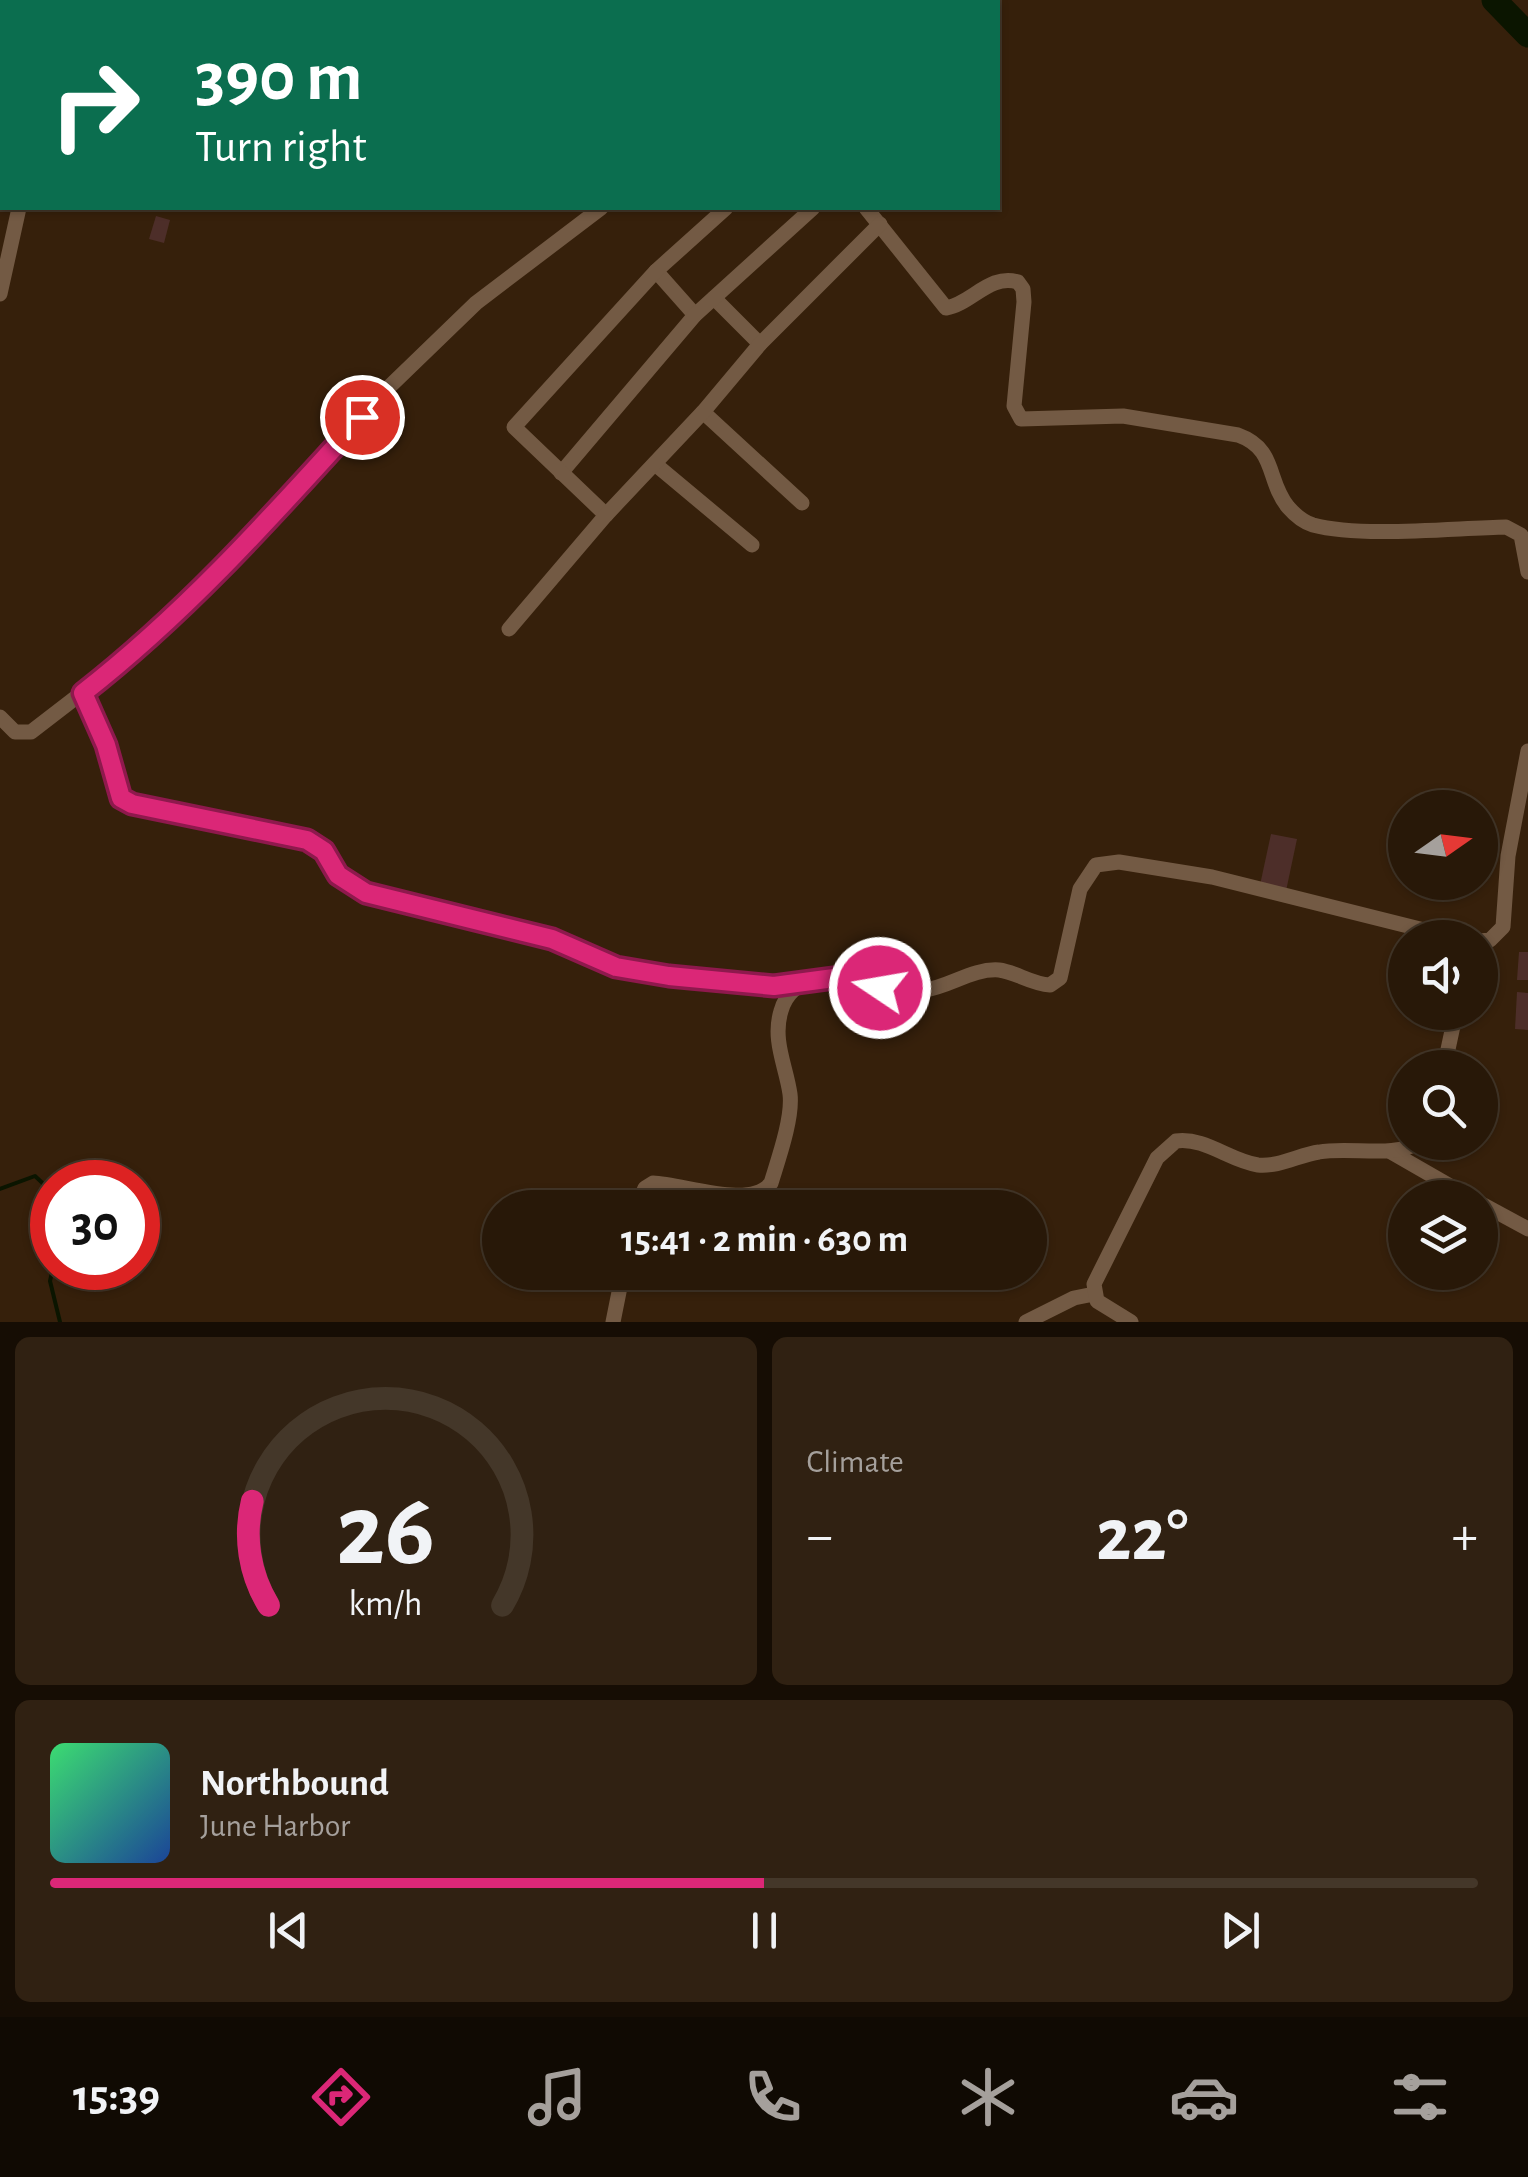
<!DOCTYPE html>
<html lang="en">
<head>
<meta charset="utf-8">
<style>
  body { margin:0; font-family:"Alegreya Sans",sans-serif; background:#302112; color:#f1f3f6; height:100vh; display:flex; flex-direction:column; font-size:38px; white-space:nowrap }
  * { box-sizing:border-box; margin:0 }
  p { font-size:32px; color:#a5a09c }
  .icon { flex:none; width:55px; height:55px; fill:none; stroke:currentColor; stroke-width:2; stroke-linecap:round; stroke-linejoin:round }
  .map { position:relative; height:1322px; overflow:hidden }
  .panel { display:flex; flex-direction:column; gap:15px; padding:15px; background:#160d04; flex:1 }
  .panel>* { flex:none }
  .top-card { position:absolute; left:0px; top:0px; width:1000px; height:210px; box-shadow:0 2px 8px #0004,0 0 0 2px #443729; background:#0b6e4f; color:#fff; overflow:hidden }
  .needle { width:65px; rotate:76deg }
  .controls { position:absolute; left:1388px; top:790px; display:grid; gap:20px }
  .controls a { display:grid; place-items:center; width:110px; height:110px; border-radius:50%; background:#281808; box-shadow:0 2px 8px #0004,0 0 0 2px #443729; font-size:50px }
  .speed { position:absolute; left:30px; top:1160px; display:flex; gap:20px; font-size:50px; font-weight:700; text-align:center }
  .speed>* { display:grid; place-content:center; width:130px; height:130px; border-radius:50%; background:#281808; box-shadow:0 2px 8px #0004,0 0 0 2px #443729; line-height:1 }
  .speed .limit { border:15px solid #d22; background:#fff; color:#111 }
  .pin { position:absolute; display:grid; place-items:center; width:85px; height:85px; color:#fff; margin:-42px; border:5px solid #fff; border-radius:50%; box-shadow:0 2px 10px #0007 }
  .me { position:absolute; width:110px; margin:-55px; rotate:282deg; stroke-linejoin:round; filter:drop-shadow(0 0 8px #0008) }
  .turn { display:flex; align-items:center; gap:35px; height:210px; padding:0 30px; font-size:45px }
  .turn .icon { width:130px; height:130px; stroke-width:2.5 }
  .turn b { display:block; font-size:70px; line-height:85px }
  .big { font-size:75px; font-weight:700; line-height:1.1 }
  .panel .widget { flex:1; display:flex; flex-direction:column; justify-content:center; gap:15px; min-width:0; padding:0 35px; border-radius:15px; background:#302112 }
  .panel .dial { align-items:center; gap:0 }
  .dial svg { height:260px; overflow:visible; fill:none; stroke:#443729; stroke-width:7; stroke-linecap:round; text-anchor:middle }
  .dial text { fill:#f1f3f6; stroke:none }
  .song { display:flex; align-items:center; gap:30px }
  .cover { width:120px; height:120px; border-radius:15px; background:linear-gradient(135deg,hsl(140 70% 55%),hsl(220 70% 35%)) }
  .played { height:10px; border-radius:5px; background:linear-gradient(90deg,#db2777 50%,#443729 50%) }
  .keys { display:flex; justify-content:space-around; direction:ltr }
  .heat { display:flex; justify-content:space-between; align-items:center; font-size:55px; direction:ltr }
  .panel .tiles { flex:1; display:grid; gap:15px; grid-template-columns:1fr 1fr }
  .widget:last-child { grid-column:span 2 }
  .trip { position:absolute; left:482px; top:1190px; width:565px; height:100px; border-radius:50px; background:#281808; box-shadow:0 2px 8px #0004,0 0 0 2px #443729; font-weight:700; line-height:100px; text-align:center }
  .menu { display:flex; height:160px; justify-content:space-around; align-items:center; background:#100a03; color:#a5a09c }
  .menu .icon { width:70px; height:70px }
  .menu .selected { color:#db2777 }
  .menu b { font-size:45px; color:#f1f3f6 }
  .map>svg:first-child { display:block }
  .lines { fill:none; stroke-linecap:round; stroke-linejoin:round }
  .stream { stroke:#0b1500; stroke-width:4 }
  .river { stroke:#0b1500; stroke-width:25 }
  .building { fill:#4d2e29 }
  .minor { stroke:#735a44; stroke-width:15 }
  .route-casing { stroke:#8e194d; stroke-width:25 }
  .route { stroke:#db2777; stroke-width:18 }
</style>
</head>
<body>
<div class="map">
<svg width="1528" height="1322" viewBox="0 0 1528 1322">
  <rect width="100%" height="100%" fill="#36200b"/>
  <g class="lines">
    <g class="stream">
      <polyline points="0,1189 35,1176 52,1192"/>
      <polyline points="53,1268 50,1281 60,1322"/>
    </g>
    <polyline class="river" points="1494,0 1528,35"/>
  </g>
  <g class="building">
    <polygon points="156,216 170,220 164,243 149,239"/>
    <polygon points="1271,834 1297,839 1286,891 1260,885"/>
    <polygon points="1519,952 1528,952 1528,980 1517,980"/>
    <polygon points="1517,992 1528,993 1528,1030 1515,1029"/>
  </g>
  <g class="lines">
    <g class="minor">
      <polyline points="197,0 198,2"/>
      <polyline points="757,0 757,2"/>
      <path d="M 866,208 L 946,308 C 971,304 990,273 1018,282 L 1023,289 L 1024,302 L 1014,406 L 1021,419 L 1123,416 L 1238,435 C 1277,449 1266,480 1288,507 C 1295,515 1303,522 1313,525 C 1362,538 1453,528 1506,527 L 1521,535 L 1528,572"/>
      <polyline points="656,271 695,315"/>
      <polyline points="0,294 19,208"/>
      <polyline points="714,298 760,344"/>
      <polyline points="703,412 802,503"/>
      <polyline points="655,464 752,545"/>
      <polyline points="561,473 695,315 813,208"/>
      <polyline points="606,515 514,427 656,271 726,208"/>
      <polyline points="509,629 606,515 703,412 760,344 880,224"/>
      <polyline points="83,693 106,745 118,791 132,804 307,839 324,851 338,875 366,893 553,939 617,967 669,976 774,986 801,984"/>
      <polyline points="0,717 15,732 31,732 131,655 206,585 387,389 476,303 601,208"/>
      <polyline points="1480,941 1490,940 1503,927 1508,856 1528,751"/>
      <polyline points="1444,1068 1456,1012"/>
      <polyline points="1391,1152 1471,1198"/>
      <polyline points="1480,1203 1528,1229"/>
      <path d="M 636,1208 L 645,1188 L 653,1183 C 684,1184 751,1210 771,1183 C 778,1160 793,1118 790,1094 C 786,1066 772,1040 781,1011 C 798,951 882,997 925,990 C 949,987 973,968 999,970 C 1016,972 1031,984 1050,985 L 1060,978 L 1080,889 L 1096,865 L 1119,862 L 1212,877 L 1456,938"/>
      <polyline points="613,1322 623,1272"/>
      <polyline points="1026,1322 1074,1298 1094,1294"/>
      <path d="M 1131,1322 L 1097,1301 L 1094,1284 L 1157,1158 L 1176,1141 C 1205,1137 1230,1161 1258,1165 C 1279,1167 1299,1155 1319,1152 C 1351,1146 1394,1159 1419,1142"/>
    </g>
  </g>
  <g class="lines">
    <defs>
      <path id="route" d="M 362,417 C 274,514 187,612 83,693 L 106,745 L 121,798 L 132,804 L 307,840 L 324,851 L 338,875 L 366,893 L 552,939 L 616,967 L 669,976 L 774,986 L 834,978 L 880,988"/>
    </defs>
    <use href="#route" class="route-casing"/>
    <use href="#route" class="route"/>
  </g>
</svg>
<div class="controls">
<a><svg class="needle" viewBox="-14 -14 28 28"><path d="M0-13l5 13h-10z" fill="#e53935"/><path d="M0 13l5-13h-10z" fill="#a5a09c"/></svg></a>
<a><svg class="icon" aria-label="sound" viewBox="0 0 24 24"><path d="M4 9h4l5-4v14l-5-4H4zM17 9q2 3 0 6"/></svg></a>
<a><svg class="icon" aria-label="search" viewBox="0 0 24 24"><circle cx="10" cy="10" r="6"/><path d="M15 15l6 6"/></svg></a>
<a><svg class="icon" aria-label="layers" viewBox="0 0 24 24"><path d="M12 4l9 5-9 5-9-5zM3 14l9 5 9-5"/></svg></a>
</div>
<div class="speed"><div class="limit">30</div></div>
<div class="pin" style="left:362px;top:417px;background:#d93025"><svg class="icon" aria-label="arrive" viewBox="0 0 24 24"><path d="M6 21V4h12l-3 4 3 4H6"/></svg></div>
<svg class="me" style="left:880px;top:988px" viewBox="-20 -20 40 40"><circle r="17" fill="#db2777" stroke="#fff" stroke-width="3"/><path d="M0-11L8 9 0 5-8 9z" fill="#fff"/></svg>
<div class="trip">15:41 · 2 min · 630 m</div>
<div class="top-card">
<div class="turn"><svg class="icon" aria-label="right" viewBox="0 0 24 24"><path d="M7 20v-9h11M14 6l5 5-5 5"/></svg><div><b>390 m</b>Turn right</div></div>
</div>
</div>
<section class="panel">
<div class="tiles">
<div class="widget dial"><svg viewBox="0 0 100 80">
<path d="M14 69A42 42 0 1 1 86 69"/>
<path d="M14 69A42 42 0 0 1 9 37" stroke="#db2777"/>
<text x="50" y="56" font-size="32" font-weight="700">26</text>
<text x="50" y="72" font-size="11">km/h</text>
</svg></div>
<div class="widget"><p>Climate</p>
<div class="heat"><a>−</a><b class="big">22°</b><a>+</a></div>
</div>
<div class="widget">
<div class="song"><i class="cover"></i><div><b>Northbound</b><p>June Harbor</p></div></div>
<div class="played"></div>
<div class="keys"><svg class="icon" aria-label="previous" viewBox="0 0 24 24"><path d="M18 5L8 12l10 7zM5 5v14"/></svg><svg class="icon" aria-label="pause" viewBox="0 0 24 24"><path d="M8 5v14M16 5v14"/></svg><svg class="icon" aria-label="next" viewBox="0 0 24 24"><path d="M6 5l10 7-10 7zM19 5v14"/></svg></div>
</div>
</div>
</section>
<nav class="menu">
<b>15:39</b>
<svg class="icon selected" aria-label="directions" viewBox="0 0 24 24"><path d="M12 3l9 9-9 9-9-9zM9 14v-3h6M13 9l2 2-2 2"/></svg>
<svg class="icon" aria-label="music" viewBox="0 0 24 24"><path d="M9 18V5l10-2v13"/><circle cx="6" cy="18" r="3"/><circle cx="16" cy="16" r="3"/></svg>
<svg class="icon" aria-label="phone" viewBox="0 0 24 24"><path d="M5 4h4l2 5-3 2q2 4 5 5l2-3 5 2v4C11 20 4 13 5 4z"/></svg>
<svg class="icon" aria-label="climate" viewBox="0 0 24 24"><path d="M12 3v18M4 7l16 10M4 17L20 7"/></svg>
<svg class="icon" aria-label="car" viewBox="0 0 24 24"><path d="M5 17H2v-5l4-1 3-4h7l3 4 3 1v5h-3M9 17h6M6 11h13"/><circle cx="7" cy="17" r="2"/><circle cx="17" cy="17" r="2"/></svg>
<svg class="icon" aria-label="filters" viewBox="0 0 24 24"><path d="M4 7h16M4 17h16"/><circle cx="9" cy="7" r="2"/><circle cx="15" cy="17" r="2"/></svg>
</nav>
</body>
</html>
